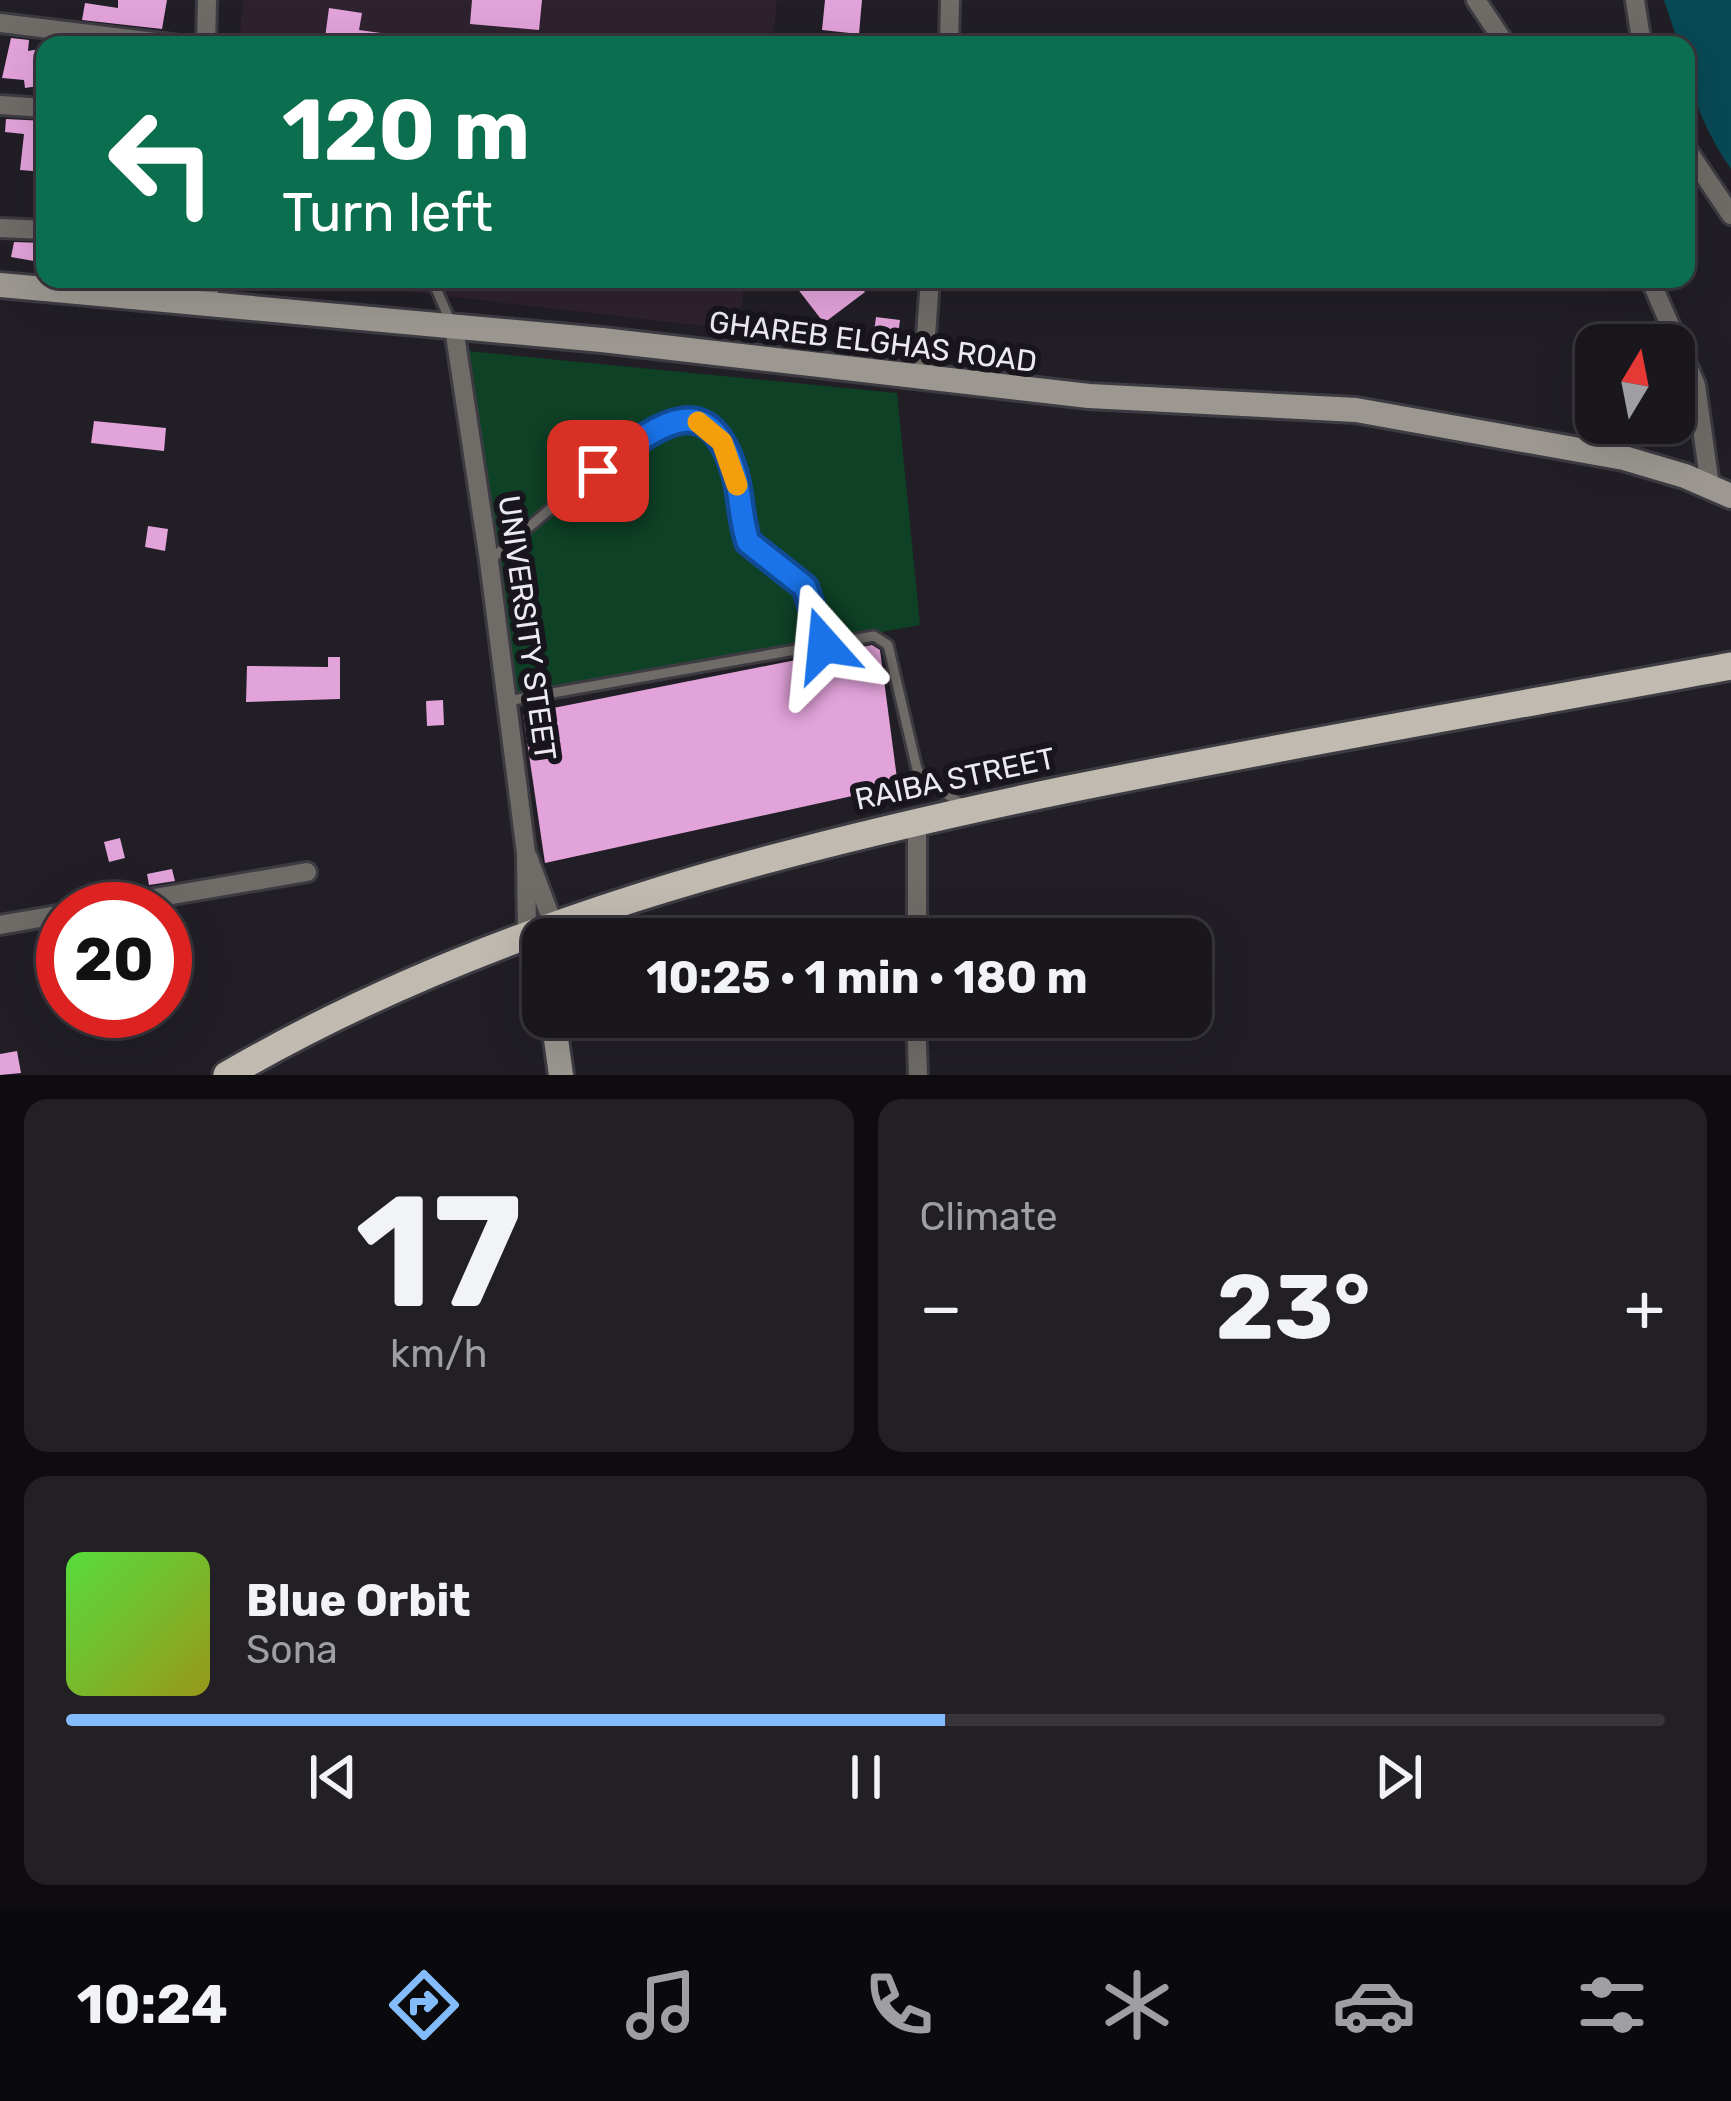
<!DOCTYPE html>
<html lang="en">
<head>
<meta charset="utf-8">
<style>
  body { margin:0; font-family:Rubik,sans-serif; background:#221f25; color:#f1f3f6; height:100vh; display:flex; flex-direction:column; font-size:45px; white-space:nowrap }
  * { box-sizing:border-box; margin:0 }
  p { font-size:39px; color:#9f9fa3 }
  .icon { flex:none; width:66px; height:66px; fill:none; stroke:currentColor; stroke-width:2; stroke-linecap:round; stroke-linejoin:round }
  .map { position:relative; height:1075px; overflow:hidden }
  .panel { display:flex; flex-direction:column; gap:24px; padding:24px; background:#0e0c0f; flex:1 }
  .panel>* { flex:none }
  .hud { position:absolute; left:36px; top:36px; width:1659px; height:252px; border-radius:24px; box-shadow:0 12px 48px #0002,0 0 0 3px #37353b; background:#0b6e4f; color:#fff; overflow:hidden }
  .needle { width:78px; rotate:10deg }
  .buttons { position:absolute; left:1575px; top:324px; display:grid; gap:24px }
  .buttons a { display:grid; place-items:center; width:120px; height:120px; border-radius:24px; background:#19161c; box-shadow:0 12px 48px #0002,0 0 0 3px #37353b; font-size:60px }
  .speed { position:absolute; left:36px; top:882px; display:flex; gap:24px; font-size:60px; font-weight:700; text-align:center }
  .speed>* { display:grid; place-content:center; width:156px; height:156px; border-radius:50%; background:#19161c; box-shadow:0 12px 48px #0002,0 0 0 3px #37353b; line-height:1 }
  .speed .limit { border:18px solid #d22; background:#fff; color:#111 }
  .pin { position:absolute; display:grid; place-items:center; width:102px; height:102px; color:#fff; margin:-51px; border-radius:24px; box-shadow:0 6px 18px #0006 }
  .me { position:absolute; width:132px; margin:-66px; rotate:342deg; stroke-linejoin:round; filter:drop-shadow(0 0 9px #0008) }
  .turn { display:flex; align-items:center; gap:42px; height:252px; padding:0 48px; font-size:54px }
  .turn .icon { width:156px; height:156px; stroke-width:2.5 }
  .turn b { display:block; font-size:84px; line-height:102px }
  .big { font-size:90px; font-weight:700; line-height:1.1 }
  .panel .tile { flex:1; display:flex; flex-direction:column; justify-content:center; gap:18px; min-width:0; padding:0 42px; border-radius:24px; background:#221f25 }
  .panel .dial { align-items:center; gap:0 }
  .dial b { font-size:156px; line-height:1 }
  .song { display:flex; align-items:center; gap:36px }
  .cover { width:144px; height:144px; border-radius:18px; background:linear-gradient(135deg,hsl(110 70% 55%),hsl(60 70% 35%)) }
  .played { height:12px; border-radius:6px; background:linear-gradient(90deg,#84bcfb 55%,#37353b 55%) }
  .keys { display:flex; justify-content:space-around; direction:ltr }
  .heat { display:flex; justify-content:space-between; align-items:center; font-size:66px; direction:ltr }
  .panel .tiles { flex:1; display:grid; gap:24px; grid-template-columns:1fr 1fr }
  .tile:last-child { grid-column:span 2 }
  .trip { position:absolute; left:522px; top:918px; width:690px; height:120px; border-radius:24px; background:#19161c; box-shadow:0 12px 48px #0002,0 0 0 3px #37353b; font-weight:700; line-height:120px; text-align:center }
  .tabs { display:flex; height:192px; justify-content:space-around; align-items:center; background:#0a090b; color:#9f9fa3 }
  .tabs .icon { width:84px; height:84px }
  .tabs .active { color:#84bcfb }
  .tabs b { font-size:54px; color:#f1f3f6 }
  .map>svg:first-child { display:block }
  .education { fill:#2f222f }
  .green { fill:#0e4126 }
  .water { fill:#084955 }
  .building { fill:#e2a2da }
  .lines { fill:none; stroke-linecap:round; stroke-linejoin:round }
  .lane-casing { stroke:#3d3b42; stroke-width:15 }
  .street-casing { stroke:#3d3b42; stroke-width:24 }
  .secondary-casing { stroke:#3d3b42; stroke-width:30 }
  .primary-casing { stroke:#3d3b42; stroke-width:33 }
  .lane { stroke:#6f6c68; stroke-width:9 }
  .street { stroke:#6f6c68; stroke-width:18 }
  .secondary { stroke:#9c9891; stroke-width:24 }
  .primary { stroke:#c0bab1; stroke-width:27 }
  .route-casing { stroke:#114b97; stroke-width:30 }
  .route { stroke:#1a73e8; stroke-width:21 }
  .slow { stroke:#f59e0b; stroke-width:21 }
  .labels { text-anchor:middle; stroke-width:12; stroke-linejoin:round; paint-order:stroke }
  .street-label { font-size:30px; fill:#eceaf0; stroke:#18151d }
</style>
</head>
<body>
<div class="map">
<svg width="1731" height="1075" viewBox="0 0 1731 1075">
  <rect width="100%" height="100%" fill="#211e26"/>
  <g class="education">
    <polygon points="243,0 777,0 772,45 239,45"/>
    <polygon points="297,279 745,279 739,330"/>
  </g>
  <polygon class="green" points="458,350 897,393 920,625 518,697"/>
  <path class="water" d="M 1664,0 L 1731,0 L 1731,169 C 1706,132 1686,90 1686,45 L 1679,45 Z"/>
  <g class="building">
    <polygon points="118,0 167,0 162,29 82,20 85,3 118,8"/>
    <polygon points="472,0 542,0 539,30 470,24"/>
    <polygon points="825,0 862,0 859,34 822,30"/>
    <polygon points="329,8 362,13 359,30 417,38 417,45 324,45"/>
    <polygon points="11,38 29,40 28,51 45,48 45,85 25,88 24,80 2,78"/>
    <polygon points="6,119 45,121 41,153 45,153 45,172 20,170 24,134 5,132"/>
    <polygon points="14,242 45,243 45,263 11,257"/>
    <polygon points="790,279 855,279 865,292 824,323"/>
    <polygon points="876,317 900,320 898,335 874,332"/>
    <polygon points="94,421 166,428 164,451 91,443"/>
    <polygon points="148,526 168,529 165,551 145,547"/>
    <polygon points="872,645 880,650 898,786 545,863 523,714"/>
    <polygon points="328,657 340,657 340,699 246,702 247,666 328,667"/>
    <polygon points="443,700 444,725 427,726 426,701"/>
    <polygon points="120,838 125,858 109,862 104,842"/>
    <polygon points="172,869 175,881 149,885 147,874"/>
    <polygon points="17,1051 21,1073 0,1075 0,1054"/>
  </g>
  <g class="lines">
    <defs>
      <g id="lane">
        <polyline points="432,279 451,323"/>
        <path d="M 489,561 L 569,493 L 656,428 C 674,418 691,415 708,429 C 748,462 729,516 749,542 C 760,556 782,563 795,576 C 813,592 817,622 824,645"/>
        <polyline points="507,701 874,636 888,645 917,769 924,779 963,805"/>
      </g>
      <g id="street">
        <polyline points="1476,0 1506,45"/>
        <polyline points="1635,0 1642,45"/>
        <polyline points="0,23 179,45"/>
        <polyline points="206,45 207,0"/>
        <polyline points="949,45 950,0"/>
        <polyline points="0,105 45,108"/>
        <polyline points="1686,148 1731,215"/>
        <polyline points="0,228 45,230"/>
        <polyline points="209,279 209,305"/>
        <polyline points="1650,279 1696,385 1710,486"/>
        <polyline points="454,328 489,561 526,853 527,936"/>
        <polyline points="923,378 930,279"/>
        <polyline points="528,857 554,926"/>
        <polyline points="90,909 307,872"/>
        <polyline points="0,925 63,914"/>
        <polyline points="917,939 917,820"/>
        <polyline points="916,1017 918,1075"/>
      </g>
      <g id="secondary">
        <polyline points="0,285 602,340 1089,396 1356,410 1624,458 1685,476 1731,496"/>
        <polyline points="527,936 543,969"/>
        <polyline points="553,1017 561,1075"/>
      </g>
      <path id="primary" d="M 227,1075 C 484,925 775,850 1064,790 C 1285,745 1508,707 1731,666"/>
    </defs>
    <use href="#lane" class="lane-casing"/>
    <use href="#street" class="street-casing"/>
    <use href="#secondary" class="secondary-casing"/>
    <use href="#primary" class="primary-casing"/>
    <use href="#lane" class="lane"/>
    <use href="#street" class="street"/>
    <use href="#secondary" class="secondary"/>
    <use href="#primary" class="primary"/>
  </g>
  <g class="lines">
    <defs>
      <path id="route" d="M 598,471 C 650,432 709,376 736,478 C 741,499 741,521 748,542 L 805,587 L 824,645"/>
    </defs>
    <use href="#route" class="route-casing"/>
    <use href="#route" class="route"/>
    <polyline class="slow" points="698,422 722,442 737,485"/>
  </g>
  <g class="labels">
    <g class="street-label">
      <text transform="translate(873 342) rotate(7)" y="10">GHAREB ELGHAS ROAD</text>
      <text transform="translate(527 628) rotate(82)" y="10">UNIVERSITY STEET</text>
      <text transform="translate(955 779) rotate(-12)" y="10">RAIBA STREET</text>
    </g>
  </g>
</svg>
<div class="buttons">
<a><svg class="needle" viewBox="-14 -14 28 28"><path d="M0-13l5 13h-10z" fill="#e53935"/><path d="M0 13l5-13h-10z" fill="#9f9fa3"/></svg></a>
</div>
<div class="speed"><div class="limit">20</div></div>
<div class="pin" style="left:598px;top:471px;background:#d93025"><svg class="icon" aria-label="arrive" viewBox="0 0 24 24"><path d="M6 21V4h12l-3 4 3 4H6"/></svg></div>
<svg class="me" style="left:824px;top:645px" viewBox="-20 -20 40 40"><path d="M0-17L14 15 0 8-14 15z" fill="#1a73e8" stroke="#fff" stroke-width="4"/></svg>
<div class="trip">10:25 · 1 min · 180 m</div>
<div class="hud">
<div class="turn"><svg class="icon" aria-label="left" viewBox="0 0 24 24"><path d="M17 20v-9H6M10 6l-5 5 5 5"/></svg><div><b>120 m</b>Turn left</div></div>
</div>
</div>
<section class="panel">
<div class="tiles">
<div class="tile dial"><b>17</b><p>km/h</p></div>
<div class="tile"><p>Climate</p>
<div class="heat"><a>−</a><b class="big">23°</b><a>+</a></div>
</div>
<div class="tile">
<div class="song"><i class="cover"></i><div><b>Blue Orbit</b><p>Sona</p></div></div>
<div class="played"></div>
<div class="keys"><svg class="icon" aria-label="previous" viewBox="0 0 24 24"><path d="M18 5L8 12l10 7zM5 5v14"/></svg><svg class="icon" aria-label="pause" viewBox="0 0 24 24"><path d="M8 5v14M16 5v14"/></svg><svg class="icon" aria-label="next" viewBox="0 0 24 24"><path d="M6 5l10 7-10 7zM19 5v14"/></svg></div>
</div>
</div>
</section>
<nav class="tabs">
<b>10:24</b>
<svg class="icon active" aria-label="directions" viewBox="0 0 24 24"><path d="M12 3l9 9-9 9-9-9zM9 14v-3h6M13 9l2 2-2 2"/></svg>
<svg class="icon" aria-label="music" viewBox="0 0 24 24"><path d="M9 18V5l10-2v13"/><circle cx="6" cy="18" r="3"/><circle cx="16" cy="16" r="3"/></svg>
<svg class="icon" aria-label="phone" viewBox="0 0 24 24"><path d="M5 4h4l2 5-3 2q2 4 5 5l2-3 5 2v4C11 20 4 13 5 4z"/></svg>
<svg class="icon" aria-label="climate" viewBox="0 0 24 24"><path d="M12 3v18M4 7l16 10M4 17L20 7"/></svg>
<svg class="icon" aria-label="car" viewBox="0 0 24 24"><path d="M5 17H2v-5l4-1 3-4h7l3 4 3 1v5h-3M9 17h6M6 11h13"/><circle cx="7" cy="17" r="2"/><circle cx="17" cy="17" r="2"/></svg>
<svg class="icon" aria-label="filters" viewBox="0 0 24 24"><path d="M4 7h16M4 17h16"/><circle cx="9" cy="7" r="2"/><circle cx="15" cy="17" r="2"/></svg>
</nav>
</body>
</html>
